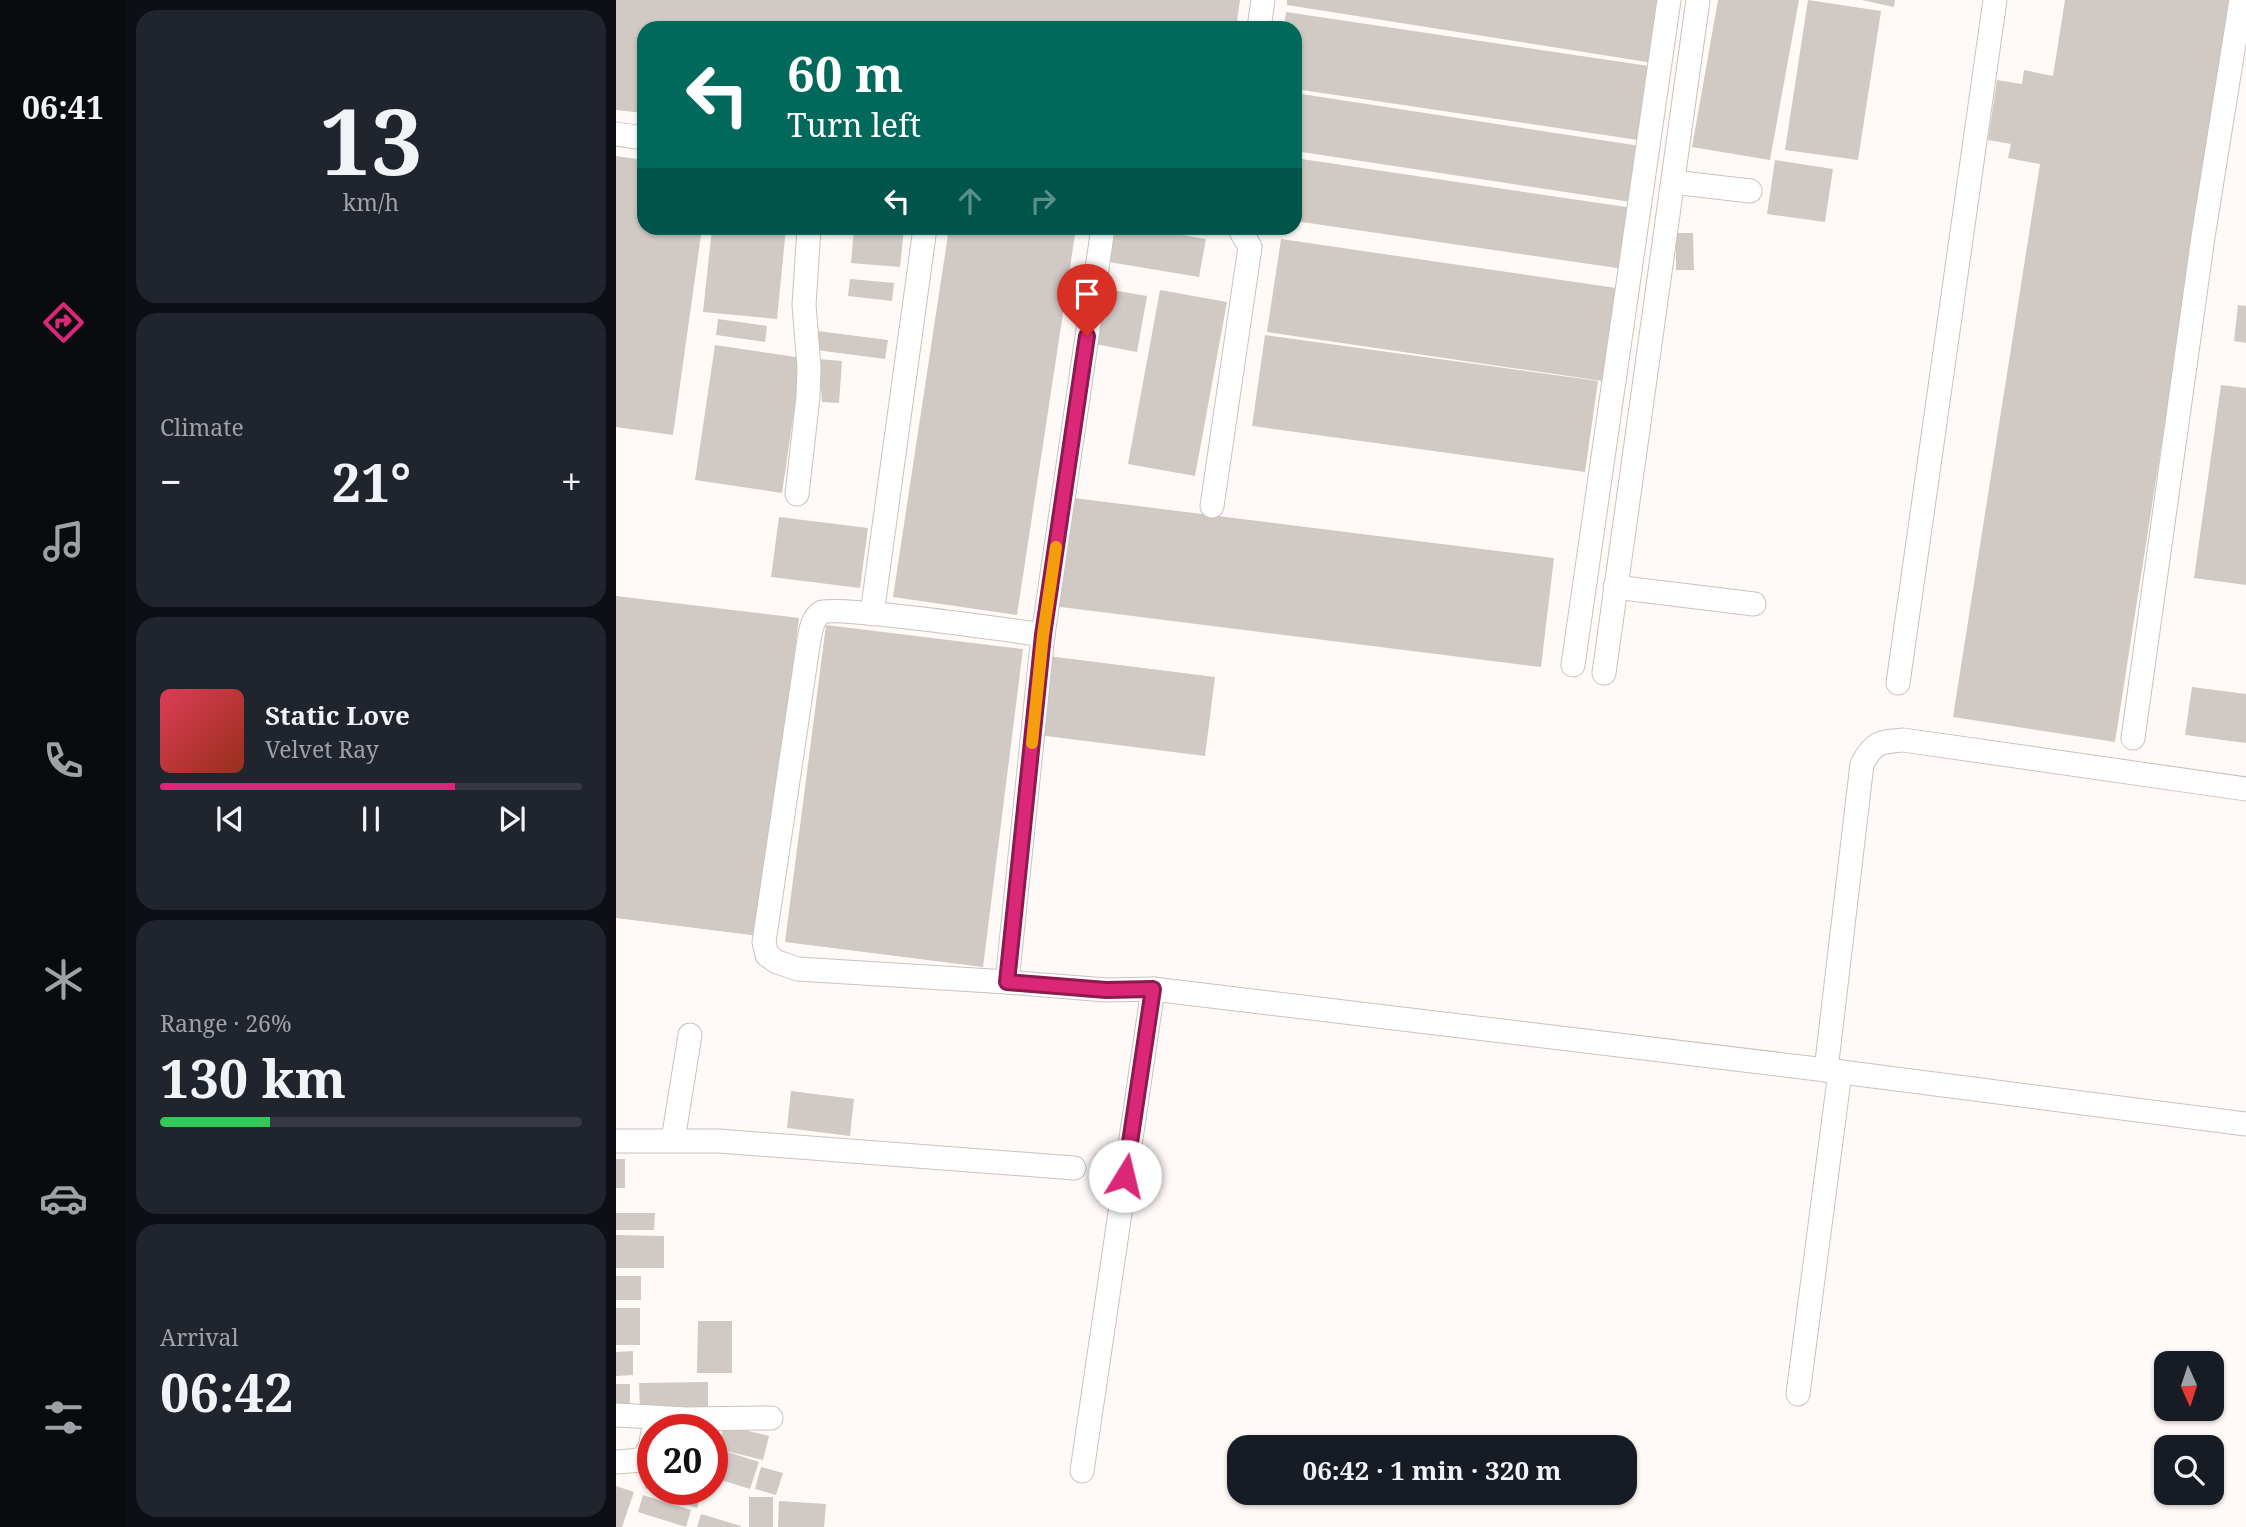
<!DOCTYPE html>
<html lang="en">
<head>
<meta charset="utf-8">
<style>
  body { margin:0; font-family:"Noto Serif",serif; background:#20242c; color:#f1f3f6; height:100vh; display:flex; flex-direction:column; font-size:26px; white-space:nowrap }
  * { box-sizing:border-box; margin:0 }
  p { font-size:23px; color:#9ea1a6 }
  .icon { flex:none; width:38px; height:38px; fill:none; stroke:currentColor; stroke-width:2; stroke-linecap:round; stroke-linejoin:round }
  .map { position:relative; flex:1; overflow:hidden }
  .side { display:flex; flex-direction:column; gap:10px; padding:10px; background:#0d0f14; width:490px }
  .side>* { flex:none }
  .guide { position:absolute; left:21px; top:21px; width:665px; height:214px; border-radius:21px; box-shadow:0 2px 5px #0004; background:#00695c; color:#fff; overflow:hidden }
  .needle { width:46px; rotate:177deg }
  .controls { position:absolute; left:1538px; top:1351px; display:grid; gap:14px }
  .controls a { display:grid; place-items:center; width:70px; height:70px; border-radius:14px; background:#171b24; box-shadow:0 2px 5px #0004; font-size:35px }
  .speed { position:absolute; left:21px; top:1414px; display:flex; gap:14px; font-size:35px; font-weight:700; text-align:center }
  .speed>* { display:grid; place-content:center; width:91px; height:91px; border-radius:50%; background:#171b24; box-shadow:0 2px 5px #0004; line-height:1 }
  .speed .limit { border:10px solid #d22; background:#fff; color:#111 }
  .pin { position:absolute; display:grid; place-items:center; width:60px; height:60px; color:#fff; margin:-72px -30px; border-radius:50% 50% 50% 0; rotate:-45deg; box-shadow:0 0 7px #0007 }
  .pin .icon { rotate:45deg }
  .me { position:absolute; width:77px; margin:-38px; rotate:9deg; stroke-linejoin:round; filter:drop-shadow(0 0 5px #0008) }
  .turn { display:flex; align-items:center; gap:24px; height:147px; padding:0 35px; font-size:32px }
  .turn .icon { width:91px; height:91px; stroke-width:2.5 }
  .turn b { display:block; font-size:49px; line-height:60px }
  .lanes { display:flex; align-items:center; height:66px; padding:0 35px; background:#0003; justify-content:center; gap:35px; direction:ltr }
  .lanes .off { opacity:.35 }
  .big { font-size:52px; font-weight:700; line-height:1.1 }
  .side .widget { flex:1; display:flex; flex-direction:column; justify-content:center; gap:10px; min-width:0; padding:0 24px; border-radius:21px; background:#20242c }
  .side .dial { align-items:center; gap:0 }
  .dial b { font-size:91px; line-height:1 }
  .song { display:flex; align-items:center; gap:21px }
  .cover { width:84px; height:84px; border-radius:10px; background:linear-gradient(135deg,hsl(350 70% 55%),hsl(10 70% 35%)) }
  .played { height:7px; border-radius:4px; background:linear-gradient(90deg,#db2777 70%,#363941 70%) }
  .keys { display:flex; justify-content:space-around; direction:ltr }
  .heat { display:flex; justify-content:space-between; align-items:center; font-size:38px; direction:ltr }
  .charge { height:10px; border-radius:5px; background:linear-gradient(90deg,#34c759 26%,#363941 0) }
  .trip { position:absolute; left:611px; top:1435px; width:410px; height:70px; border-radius:21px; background:#171b24; box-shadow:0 2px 5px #0004; font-weight:700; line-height:70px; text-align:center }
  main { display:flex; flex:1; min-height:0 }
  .tabs { display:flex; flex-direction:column; width:126px; justify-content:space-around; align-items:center; background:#090b0e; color:#9ea1a6 }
  .tabs .icon { width:49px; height:49px }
  .tabs .on { color:#db2777 }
  .tabs b { font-size:32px; color:#f1f3f6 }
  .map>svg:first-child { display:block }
  .building { fill:#d1c9c4 }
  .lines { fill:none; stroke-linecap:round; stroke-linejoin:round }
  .minor-casing { stroke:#cac2bd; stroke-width:25 }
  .minor { stroke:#fff; stroke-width:23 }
  .route-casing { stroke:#8e194d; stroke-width:18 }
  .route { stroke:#db2777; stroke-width:12 }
  .slow { stroke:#f59e0b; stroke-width:12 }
</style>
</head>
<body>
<main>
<nav class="tabs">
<b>06:41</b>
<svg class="icon on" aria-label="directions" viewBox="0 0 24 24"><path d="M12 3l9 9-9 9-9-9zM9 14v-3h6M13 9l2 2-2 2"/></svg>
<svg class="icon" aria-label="music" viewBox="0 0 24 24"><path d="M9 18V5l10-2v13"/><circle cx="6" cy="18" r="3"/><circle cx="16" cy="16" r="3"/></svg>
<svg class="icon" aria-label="phone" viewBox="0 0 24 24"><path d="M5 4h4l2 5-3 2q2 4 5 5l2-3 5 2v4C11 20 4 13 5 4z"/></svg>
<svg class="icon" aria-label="climate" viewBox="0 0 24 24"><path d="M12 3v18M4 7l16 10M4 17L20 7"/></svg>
<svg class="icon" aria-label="car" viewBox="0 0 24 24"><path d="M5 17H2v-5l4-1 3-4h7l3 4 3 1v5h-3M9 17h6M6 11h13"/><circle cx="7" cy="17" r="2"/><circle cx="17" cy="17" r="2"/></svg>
<svg class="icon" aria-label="filters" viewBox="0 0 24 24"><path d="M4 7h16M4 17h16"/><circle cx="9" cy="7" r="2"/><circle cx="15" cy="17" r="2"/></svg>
</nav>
<section class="side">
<div class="widget dial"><b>13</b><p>km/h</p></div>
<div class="widget"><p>Climate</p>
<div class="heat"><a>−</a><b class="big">21°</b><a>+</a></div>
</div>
<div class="widget">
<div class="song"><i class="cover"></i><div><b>Static Love</b><p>Velvet Ray</p></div></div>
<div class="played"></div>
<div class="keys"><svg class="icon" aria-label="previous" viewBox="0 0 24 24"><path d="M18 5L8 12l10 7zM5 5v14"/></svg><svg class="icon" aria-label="pause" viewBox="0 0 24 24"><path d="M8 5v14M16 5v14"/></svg><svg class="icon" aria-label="next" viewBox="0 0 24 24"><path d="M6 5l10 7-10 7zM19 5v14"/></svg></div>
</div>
<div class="widget"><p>Range · 26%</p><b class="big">130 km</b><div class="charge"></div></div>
<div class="widget"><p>Arrival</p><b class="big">06:42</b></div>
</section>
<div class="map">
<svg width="1630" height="1527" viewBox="0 0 1630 1527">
  <rect width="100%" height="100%" fill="#fffaf7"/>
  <g class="building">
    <polygon points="0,0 624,0 620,28 28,28 28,113 0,110"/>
    <polygon points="671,0 1047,0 1037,63 671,5"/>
    <polygon points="1102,0 1183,0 1154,160 1076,147"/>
    <polygon points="1192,0 1265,11 1242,160 1169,150"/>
    <polygon points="1246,0 1279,0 1278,7"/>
    <polygon points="1449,0 1615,0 1499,742 1337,717 1424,164 1392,158 1395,144 1372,140 1381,80 1406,84 1408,70 1437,76"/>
    <polygon points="670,12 1033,66 1022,140 679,89 679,28 668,28"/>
    <polygon points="679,93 1024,146 1015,202 679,151"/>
    <polygon points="0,156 28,160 28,228 86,228 57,435 0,427"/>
    <polygon points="679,158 1017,208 1008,269 679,221"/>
    <polygon points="1159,160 1217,169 1209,222 1151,214"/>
    <polygon points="96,228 170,228 161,319 87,312"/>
    <polygon points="238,228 288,228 284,267 235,263"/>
    <polygon points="333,228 460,228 401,615 277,597"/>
    <polygon points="493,228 524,228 590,239 583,277 487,261"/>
    <polygon points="1060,233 1077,233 1078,270 1060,270"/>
    <polygon points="665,239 1000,288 986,381 651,332"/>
    <polygon points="234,279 278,283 276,301 232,296"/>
    <polygon points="490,289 531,296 521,352 479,344"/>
    <polygon points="544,290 611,302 579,476 512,464"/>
    <polygon points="1622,305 1630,306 1630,343 1618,341"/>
    <polygon points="102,319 151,326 149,342 100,335"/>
    <polygon points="202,331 272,340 269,359 200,350"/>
    <polygon points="649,335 982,381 969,472 636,426"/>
    <polygon points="99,345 186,358 166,493 79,480"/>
    <polygon points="203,359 226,361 223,403 206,402"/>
    <polygon points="1605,385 1630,388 1630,585 1578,578"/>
    <polygon points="450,497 938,558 925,667 437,606"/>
    <polygon points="163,517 252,528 244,588 155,577"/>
    <polygon points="0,596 183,618 143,936 0,918"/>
    <polygon points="210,625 407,649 367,967 169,942"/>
    <polygon points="432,656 599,677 589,756 422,735"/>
    <polygon points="1576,687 1630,694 1630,743 1569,735"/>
    <polygon points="175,1091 238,1099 234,1136 171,1128"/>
    <rect x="0" y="1159" width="9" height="29"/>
    <polygon points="0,1213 39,1213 38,1230 0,1230"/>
    <polygon points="0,1235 48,1236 48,1268 0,1268"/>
    <rect x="0" y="1276" width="25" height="24"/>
    <rect x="0" y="1308" width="24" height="37"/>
    <polygon points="82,1321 116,1321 116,1373 81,1373"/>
    <polygon points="17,1351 17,1375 0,1376 0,1352"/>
    <polygon points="92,1382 92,1409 24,1409 23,1383"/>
    <rect x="0" y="1384" width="14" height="25"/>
    <polygon points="108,1425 153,1436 147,1460 102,1449"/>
    <polygon points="103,1449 143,1462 134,1489 96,1477"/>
    <polygon points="36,1467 37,1489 57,1489 55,1496 29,1488"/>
    <polygon points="145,1467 167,1473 160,1495 139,1489"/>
    <polygon points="0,1486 18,1492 6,1527 0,1527"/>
    <polygon points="59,1489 87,1489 81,1508 56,1500"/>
    <polygon points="27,1495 75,1510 70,1527 22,1512"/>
    <rect x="133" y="1497" width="24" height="30"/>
    <polygon points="163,1501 210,1504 208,1527 162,1527"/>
    <polygon points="85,1514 125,1526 125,1527 81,1527"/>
  </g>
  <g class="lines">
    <defs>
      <g id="minor">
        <polyline points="643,28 647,0"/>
        <polyline points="0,134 28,138"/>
        <polyline points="1057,182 1134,191"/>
        <polyline points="487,228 427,635 391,982 490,990 537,989"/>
        <polyline points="181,494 192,397 193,367 188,305 193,228"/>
        <polyline points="596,506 634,247 623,228"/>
        <polyline points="999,587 1138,604"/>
        <polyline points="256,614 309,228"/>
        <polyline points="957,665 1053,0"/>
        <polyline points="988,673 1082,0"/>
        <polyline points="1282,683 1379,0"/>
        <polyline points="1517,738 1587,237 1625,0"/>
        <path d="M 391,982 L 182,969 L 161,962 L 151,955 L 148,942 L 192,646 C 194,635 195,618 206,612 C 219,605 399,631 427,635"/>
        <path d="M 1210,1070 L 1246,764 C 1258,742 1263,742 1287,740 L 1630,789"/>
        <polyline points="57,1140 74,1035"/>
        <polyline points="0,1141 103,1141 458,1168"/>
        <polyline points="1182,1394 1224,1072"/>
        <polyline points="0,1415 70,1419 155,1418"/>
        <polyline points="0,1462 26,1460 34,1447 37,1432"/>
        <polyline points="466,1471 537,989 1210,1070 1630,1124"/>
      </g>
    </defs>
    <use href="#minor" class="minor-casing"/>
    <use href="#minor" class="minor"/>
  </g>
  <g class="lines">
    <defs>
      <polyline id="route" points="471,336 427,635 391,982 490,990 537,989 509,1176"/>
    </defs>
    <use href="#route" class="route-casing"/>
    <use href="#route" class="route"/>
    <polyline class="slow" points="416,743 427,635 440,547"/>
  </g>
</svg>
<div class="controls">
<a><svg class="needle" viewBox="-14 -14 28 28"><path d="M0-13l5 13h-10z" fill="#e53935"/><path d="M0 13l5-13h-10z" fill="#9ea1a6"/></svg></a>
<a><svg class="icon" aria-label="search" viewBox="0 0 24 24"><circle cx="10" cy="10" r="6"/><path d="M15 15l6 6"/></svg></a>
</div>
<div class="speed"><div class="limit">20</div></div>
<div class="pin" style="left:471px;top:336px;background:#d93025"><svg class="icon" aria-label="arrive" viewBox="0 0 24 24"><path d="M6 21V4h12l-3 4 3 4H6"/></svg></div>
<svg class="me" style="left:509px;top:1176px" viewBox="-20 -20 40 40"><circle r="19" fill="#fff"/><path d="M0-13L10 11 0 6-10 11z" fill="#db2777"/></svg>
<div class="trip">06:42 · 1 min · 320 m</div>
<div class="guide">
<div class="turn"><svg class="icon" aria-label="left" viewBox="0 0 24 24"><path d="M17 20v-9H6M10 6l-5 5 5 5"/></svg><div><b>60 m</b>Turn left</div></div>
<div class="lanes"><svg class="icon" aria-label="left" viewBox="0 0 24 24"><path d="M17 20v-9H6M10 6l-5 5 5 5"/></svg><svg class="icon off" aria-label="ahead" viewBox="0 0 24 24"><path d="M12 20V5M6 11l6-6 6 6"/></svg><svg class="icon off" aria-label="right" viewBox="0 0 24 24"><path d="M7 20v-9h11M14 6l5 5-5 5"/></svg></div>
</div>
</div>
</main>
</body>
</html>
